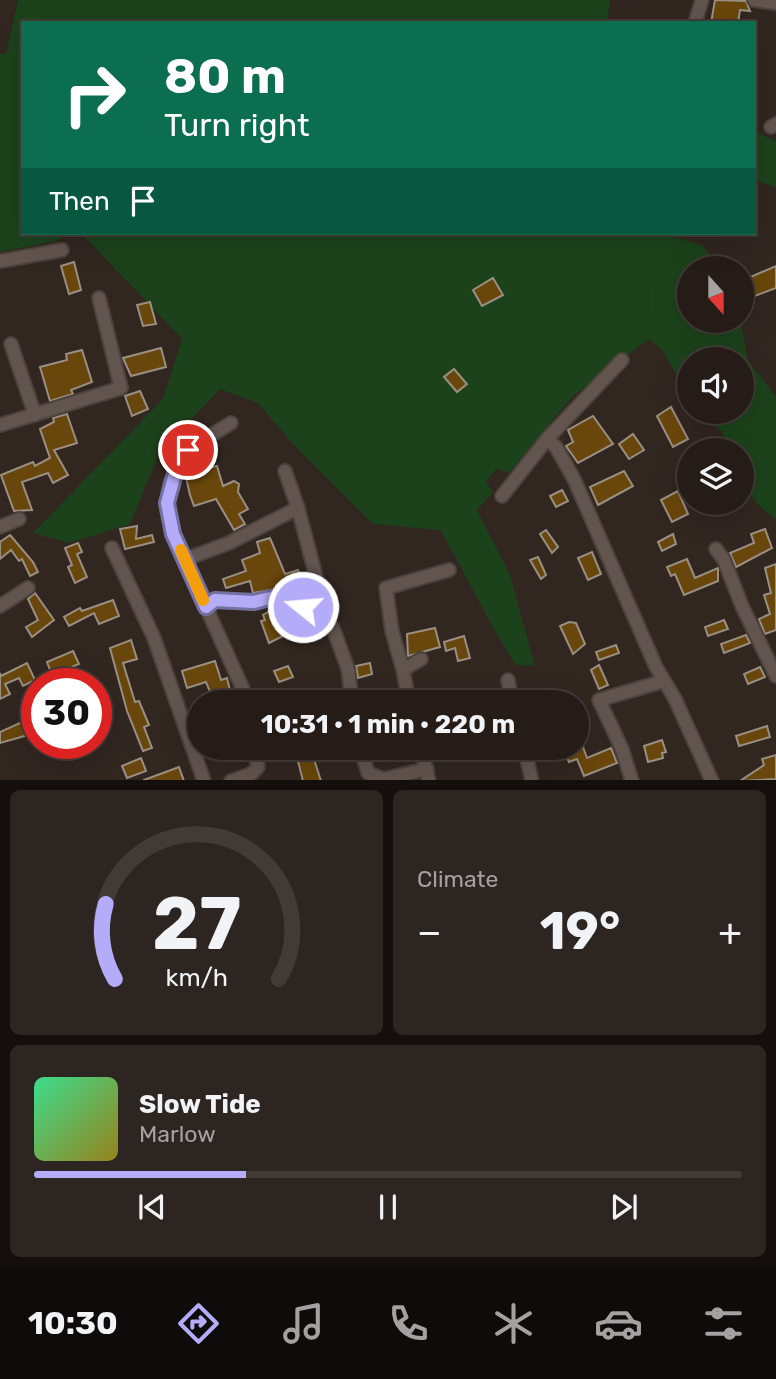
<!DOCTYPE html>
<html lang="en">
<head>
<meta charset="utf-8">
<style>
  body { margin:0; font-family:Rubik,sans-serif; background:#2d2521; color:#f1f3f6; height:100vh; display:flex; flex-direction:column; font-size:26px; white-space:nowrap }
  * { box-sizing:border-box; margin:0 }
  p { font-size:23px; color:#a3a1a2 }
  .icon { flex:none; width:38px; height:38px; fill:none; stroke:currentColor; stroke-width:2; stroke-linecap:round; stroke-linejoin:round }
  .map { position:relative; height:780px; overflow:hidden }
  .details { display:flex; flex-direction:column; gap:10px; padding:10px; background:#140f0d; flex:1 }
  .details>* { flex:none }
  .top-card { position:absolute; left:21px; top:21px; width:735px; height:214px; border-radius:0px; box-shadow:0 7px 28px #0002,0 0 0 2px #423a37; background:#0b6e4f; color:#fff; overflow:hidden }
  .needle { width:46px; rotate:159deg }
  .tools { position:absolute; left:677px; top:256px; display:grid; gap:14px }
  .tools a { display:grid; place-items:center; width:77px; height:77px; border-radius:50%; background:#251c18; box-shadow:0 7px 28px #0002,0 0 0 2px #423a37; font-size:35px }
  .speed { position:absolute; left:21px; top:668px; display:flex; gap:14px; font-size:35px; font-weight:700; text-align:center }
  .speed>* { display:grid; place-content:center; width:91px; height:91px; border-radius:50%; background:#251c18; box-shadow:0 7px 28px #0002,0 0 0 2px #423a37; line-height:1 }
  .speed .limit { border:10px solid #d22; background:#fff; color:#111 }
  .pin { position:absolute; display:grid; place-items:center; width:60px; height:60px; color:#fff; margin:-30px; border:4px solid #fff; border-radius:50%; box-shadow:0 2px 7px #0007 }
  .me { position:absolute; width:77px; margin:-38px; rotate:287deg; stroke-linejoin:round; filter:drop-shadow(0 0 5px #0008) }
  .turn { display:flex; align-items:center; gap:24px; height:147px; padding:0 28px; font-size:32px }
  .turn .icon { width:91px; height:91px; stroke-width:2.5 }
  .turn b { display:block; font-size:49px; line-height:60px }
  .then { display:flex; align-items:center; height:66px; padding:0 28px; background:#0003; gap:14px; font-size:26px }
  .big { font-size:52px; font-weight:700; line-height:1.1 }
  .details .tile { flex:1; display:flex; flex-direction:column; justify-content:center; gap:10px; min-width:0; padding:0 24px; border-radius:10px; background:#2d2521 }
  .details .dial { align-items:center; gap:0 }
  .dial svg { height:182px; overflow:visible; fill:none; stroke:#423a37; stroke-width:7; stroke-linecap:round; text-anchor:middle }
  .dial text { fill:#f1f3f6; stroke:none }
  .song { display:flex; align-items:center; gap:21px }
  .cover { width:84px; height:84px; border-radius:10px; background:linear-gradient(135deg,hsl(150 70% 55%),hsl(50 70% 35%)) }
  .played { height:7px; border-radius:4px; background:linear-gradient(90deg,#b4acf9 30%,#423a37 30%) }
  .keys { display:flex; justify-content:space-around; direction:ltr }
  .heat { display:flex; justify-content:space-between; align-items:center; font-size:38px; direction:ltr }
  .details .tiles { flex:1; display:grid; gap:10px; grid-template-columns:1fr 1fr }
  .tile:last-child { grid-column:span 2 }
  .trip { position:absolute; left:187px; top:690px; width:402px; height:70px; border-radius:35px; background:#251c18; box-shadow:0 7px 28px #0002,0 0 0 2px #423a37; font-weight:700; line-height:70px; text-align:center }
  .tabs { display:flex; height:112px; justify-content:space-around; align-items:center; background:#0f0b0a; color:#a3a1a2 }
  .tabs .icon { width:49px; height:49px }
  .tabs .selected { color:#b4acf9 }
  .tabs b { font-size:32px; color:#f1f3f6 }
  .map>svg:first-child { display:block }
  .green { fill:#1c421b }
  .building { fill:#69460b; stroke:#998f83; stroke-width:2 }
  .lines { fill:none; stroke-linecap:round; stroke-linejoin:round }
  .minor-casing { stroke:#4c423d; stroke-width:16 }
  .minor { stroke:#62544e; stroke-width:12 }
  .route-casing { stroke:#7570a2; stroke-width:18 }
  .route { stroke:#b4acf9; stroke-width:12 }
  .slow { stroke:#f59e0b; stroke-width:12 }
</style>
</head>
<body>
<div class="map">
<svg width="776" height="781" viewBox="0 0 776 781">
  <rect width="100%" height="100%" fill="#312620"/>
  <g class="green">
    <polygon points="18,0 610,0 607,23 23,23 23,233 66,233 57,241 0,252 0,54 6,54"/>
    <polygon points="754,131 776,141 776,187 754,180"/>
    <path d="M 81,233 L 658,233 L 702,245 L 720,268 L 690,268 L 690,320 L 740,320 L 748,360 L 776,397 L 776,519 C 748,500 742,484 742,450 L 730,450 L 722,432 L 697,411 L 742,411 L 742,359 L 690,359 L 689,398 L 663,351 L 649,339 L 573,396 L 509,473 L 496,469 L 486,482 L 493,492 L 477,510 L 510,575 L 535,666 L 516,665 C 487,622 467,575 440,530 L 373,524 L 292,443 L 258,403 L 220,389 L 159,453 L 130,524 L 69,543 L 33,533 L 163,399 L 182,339 Z"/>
  </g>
  <g class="building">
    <polygon points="715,0 746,1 750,11 740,10 738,23 711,23"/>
    <polygon points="74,262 81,290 69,294 61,266"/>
    <polygon points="776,266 776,288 752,297 746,279"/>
    <polygon points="493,278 503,295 482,306 473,290"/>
    <polygon points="150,302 156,324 143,326 137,305"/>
    <polygon points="161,348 166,367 131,376 123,358"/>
    <polygon points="82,350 92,382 71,390 73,394 50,401 40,367 67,360 66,354"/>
    <polygon points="454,369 467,384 457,392 444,377"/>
    <polygon points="140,391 148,409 132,416 125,396"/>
    <polygon points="671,407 688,439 673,447 657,416"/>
    <polygon points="67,414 77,443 54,450 68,475 53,483 48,473 22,482 32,510 14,511 1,475 33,462 35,466 50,458 40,429 54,422 53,418"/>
    <polygon points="593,416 613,444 578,463 566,446 573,442 568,430"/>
    <polygon points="633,434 644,450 629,459 619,444"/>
    <polygon points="217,466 223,486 234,481 239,484 238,492 248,509 239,514 245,524 234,530 216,499 194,506 190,495 185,473"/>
    <polygon points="624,471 633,486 598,505 590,487"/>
    <polygon points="562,490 568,501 556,507 550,496"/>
    <polygon points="678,491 688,514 672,522 661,500"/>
    <polygon points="137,526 136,539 152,535 154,542 125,549 120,529"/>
    <polygon points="765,529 772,548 736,567 730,553 754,543 751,534"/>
    <polygon points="546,530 558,547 552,553 540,534"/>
    <polygon points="673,534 676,544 662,551 658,542"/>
    <polygon points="10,535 33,562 38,572 30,576 22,559 19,561 11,550 0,559 0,542"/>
    <polygon points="270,538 285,574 298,570 302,585 253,593 250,581 226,588 223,579 246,571 242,560 260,553 257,542"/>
    <polygon points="78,543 82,552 77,554 87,577 75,583 68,567 72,565 65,548"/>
    <polygon points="592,552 601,574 588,580 578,558"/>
    <polygon points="538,557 546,575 541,579 530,560"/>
    <polygon points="687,559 695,578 718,568 718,581 684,595 675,574 671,576 667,567"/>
    <polygon points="776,564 776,630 765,634 759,619 770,614 764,595 771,593 765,568"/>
    <polygon points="35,593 54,620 32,637 26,627 38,620 28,599"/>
    <polygon points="113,600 119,616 99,624 94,613 69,626 64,617 80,608 82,611"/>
    <polygon points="282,604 292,609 299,628 269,643 261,621 265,620 263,615"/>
    <polygon points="724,620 728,629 708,636 705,627"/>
    <polygon points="569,622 576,623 585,644 573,654 560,626"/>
    <polygon points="435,628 440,647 408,656 407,634"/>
    <polygon points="746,635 750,643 724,653 721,644"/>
    <polygon points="464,636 470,658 458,661 455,648 446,651 444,642"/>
    <polygon points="131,640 137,659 123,663 135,702 139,701 149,725 144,727 152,748 143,751 127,711 110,648"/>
    <polygon points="616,645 619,653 599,660 596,652"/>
    <polygon points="73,651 79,664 52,675 47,662"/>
    <polygon points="215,661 221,680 227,678 233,702 214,702 206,682 187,688 182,671"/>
    <polygon points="27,663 35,680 23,686 19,678 5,684 10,694 0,699 0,673 1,676"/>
    <polygon points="370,663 372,674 358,678 356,666"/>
    <polygon points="599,665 608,685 599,689 591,670"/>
    <polygon points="288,666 293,677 279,682 274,671"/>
    <polygon points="760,667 765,677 748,684 744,674"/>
    <polygon points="296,689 300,702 284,702 282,694"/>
    <polygon points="22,722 28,735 0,743 0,732"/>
    <polygon points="767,726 770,737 739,746 736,736"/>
    <polygon points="662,740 666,752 662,753 663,758 648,762 644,746"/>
    <polygon points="270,747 326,747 312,753 321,781 303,781 295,749 266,761 263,750"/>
    <polygon points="430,747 469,747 470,754 433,761"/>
    <polygon points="583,747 587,758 611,748 617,763 584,776 577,759 569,762 565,753"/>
    <polygon points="776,755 776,779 740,781 764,765 762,759"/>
    <polygon points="141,758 146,771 127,778 122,766"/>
    <polygon points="179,767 184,781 144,781 144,780"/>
  </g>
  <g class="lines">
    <defs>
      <g id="minor">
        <polyline points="754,0 776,3"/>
        <polyline points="695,23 702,0"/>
        <polyline points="771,127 776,124"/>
        <polyline points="0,261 62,250"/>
        <polyline points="11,344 35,415"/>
        <polyline points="231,423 183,453 170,484 167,503 173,534 243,689 246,702"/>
        <polyline points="0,425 121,388 99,298"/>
        <polyline points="547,439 556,447 574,479 656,667 675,699 712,781"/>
        <polyline points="285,471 298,508"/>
        <polyline points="502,496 547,439 622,360"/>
        <polyline points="0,527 19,519"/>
        <polyline points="112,548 154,638 204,781"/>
        <polyline points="716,549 724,560 742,606 776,676"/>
        <polyline points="186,559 229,543 298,508 328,622"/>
        <polyline points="0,606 28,588"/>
        <polyline points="206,607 215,600 254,602 283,595 298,602 314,618 328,622 333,628 348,669 352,702"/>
        <polyline points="403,670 392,631 386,588 449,570"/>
        <polyline points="508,680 512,702"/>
        <polyline points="409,702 403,670 421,659"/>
        <polyline points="360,747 368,773 383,779 427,769"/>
        <polyline points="421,747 429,781"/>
        <polyline points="524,747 532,781"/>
        <polyline points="231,781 251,774 258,767 254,747"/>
        <polyline points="632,781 622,749 599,700 664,681"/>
      </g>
    </defs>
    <use href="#minor" class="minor-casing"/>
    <use href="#minor" class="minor"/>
  </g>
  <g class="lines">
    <defs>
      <polyline id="route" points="188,450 179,459 167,503 173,534 206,607 215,600 254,602 283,595 303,607"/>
    </defs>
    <use href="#route" class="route-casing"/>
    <use href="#route" class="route"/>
    <polyline class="slow" points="181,550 203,600"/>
  </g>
</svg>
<div class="tools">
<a><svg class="needle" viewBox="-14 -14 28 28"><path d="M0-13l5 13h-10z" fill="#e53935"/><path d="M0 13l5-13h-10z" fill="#a3a1a2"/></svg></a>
<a><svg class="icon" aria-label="sound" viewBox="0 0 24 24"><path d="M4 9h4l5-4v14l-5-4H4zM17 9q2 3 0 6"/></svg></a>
<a><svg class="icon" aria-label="layers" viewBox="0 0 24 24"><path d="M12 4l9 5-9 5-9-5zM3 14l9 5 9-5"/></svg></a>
</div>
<div class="speed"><div class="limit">30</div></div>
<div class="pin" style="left:188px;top:450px;background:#d93025"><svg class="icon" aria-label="arrive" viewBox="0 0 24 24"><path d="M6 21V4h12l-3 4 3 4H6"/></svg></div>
<svg class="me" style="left:303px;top:607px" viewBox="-20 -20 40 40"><circle r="17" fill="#b4acf9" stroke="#fff" stroke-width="3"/><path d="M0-11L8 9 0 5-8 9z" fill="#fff"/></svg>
<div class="trip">10:31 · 1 min · 220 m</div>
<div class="top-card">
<div class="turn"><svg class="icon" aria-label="right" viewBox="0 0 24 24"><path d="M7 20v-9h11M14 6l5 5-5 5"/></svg><div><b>80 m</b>Turn right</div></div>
<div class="then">Then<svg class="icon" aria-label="arrive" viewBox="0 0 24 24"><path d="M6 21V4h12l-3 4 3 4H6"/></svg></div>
</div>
</div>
<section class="details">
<div class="tiles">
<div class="tile dial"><svg viewBox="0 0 100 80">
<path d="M14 69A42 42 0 1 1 86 69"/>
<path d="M14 69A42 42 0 0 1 10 36" stroke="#b4acf9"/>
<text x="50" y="56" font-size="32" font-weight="700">27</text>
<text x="50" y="72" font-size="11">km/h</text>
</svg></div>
<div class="tile"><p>Climate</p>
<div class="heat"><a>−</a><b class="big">19°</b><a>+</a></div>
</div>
<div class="tile">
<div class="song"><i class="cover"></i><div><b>Slow Tide</b><p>Marlow</p></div></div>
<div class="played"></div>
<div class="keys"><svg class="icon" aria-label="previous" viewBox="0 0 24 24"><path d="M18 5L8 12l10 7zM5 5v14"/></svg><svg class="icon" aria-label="pause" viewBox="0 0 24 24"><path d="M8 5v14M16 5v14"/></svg><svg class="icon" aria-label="next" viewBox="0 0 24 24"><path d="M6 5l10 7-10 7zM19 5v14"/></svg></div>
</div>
</div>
</section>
<nav class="tabs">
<b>10:30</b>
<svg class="icon selected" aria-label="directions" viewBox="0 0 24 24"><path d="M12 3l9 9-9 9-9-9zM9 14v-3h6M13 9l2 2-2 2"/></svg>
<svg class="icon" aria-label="music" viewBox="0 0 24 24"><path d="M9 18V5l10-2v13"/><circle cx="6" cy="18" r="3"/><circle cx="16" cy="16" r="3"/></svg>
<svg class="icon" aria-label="phone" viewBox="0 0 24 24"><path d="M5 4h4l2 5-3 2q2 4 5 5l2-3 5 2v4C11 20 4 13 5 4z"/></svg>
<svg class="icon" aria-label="climate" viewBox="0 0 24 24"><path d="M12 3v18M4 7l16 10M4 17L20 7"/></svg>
<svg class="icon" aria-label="car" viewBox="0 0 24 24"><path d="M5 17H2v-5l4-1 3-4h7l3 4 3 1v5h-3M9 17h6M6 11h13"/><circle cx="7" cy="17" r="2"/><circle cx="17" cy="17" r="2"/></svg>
<svg class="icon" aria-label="filters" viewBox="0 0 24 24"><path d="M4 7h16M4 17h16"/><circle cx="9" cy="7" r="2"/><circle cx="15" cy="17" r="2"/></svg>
</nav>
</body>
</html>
